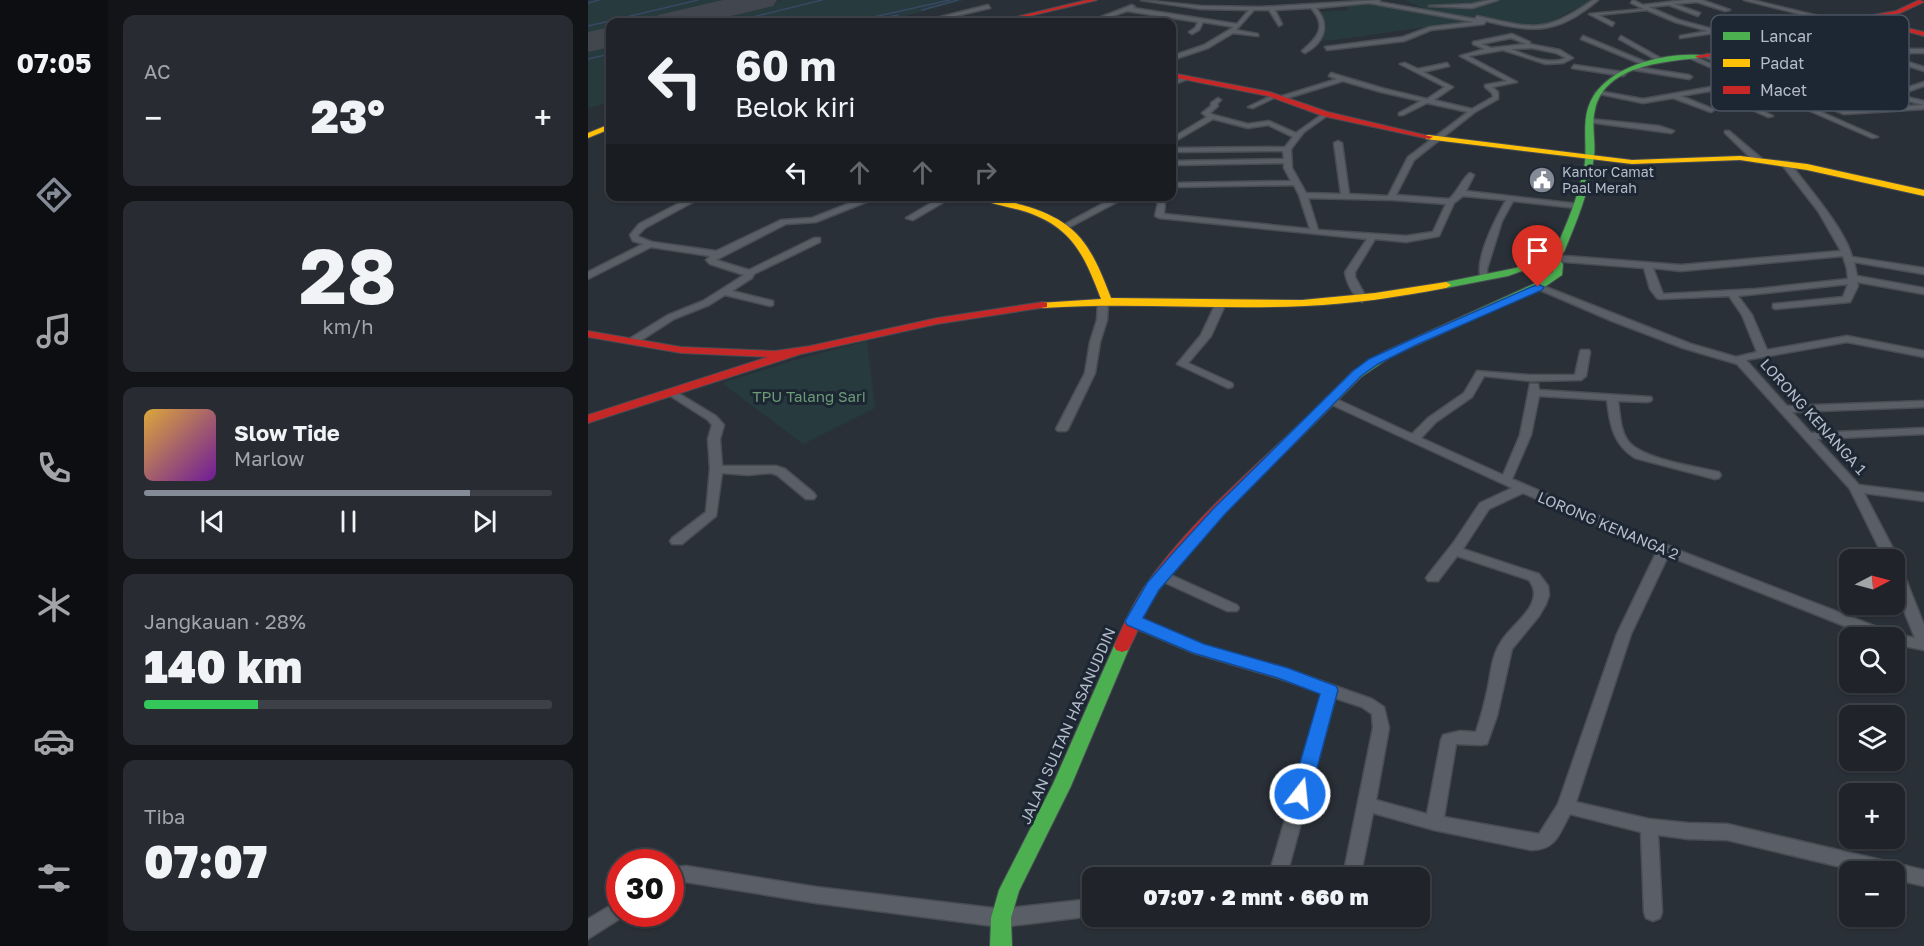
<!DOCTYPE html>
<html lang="id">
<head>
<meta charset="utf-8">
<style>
  body { margin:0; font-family:"Golos Text",sans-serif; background:#282c32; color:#f1f3f6; height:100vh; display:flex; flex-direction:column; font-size:22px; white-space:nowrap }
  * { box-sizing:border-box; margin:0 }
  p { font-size:20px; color:#a2a4a8 }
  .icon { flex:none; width:33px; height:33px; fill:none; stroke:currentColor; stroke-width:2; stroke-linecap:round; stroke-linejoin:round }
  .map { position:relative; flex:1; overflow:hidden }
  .side { display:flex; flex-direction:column; gap:15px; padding:15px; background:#121417; width:480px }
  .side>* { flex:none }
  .banner { position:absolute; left:18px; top:18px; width:570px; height:183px; border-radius:12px; box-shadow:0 2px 4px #0004,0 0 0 2px #3d4147; background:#20242a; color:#f1f3f6; overflow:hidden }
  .needle { width:39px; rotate:84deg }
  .buttons { position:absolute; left:1251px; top:549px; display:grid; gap:12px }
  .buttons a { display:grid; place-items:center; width:66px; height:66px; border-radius:12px; background:#20242a; box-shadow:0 2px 4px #0004,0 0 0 2px #3d4147; font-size:30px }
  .speed { position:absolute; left:18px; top:849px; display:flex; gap:12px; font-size:30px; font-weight:700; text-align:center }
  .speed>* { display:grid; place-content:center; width:78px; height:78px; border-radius:50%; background:#20242a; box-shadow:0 2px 4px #0004,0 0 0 2px #3d4147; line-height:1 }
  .speed .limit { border:9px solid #d22; background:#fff; color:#111 }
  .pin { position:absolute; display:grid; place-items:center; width:51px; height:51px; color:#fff; margin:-62px -26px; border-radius:50% 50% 50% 0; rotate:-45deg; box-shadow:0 0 6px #0007 }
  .pin .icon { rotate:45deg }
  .me { position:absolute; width:66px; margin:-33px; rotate:16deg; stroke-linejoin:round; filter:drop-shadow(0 0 4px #0008) }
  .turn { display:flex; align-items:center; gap:21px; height:126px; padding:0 30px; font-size:27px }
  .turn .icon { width:78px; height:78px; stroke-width:2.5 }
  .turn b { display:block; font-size:42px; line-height:51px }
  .lanes { display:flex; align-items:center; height:57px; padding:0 30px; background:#0003; justify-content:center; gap:30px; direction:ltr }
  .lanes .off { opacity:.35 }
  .big { font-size:45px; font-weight:800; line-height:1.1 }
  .side .tile { flex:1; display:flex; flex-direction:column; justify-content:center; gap:9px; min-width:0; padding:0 21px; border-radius:12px; background:#282c32 }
  .side .dial { align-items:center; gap:0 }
  .dial b { font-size:78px; line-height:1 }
  .song { display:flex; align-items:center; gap:18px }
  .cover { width:72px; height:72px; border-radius:9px; background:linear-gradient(135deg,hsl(40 70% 55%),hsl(280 70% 35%)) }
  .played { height:6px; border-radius:3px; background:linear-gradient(90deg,#848b96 80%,#3d4147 80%) }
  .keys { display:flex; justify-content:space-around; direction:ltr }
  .heat { display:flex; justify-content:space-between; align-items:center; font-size:33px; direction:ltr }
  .charge { height:9px; border-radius:4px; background:linear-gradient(90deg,#34c759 28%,#3d4147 0) }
  .trip { position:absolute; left:494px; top:867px; width:348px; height:60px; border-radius:12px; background:#20242a; box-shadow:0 2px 4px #0004,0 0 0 2px #3d4147; font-weight:800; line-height:60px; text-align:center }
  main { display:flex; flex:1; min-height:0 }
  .tab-bar { display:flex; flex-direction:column; width:108px; justify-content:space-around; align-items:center; background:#0d0e11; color:#a2a4a8 }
  .tab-bar .icon { width:42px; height:42px }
  .tab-bar .on { color:#848b96 }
  .tab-bar b { font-size:27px; color:#f1f3f6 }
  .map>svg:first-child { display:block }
  .green { fill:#273a3e }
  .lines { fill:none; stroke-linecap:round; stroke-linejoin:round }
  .stream { stroke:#384963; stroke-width:1.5 }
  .runway { fill:#42464e; fill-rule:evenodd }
  .street-casing { stroke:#484c53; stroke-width:3 }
  .fast-casing { stroke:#484c53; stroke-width:2 }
  .slow-casing { stroke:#484c53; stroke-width:2 }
  .jam-casing { stroke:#484c53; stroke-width:2 }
  .street { fill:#5a5e66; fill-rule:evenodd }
  .fast { fill:#4caf50; fill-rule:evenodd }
  .slow { fill:#ffc107; fill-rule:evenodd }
  .jam { fill:#c62828; fill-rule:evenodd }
  .route { fill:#1a73e8; stroke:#114b97; stroke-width:1.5 }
  .labels { text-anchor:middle; stroke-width:6; stroke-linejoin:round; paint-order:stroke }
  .far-poi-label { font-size:14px; fill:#b4bcc9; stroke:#1d2633; text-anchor:start }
  .park-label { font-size:15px; fill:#6b9a76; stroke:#1d2633 }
  .street-label { font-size:15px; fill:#b4bcc9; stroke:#1d2633 }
  .key { fill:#1d2633; stroke:#4a5360; stroke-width:1.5 }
  .key-label { font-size:16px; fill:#b4bcc9 }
</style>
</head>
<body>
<main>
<nav class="tab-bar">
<b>07:05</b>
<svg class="icon on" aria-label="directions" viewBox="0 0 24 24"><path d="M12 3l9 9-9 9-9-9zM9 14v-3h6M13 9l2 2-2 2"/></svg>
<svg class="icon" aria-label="music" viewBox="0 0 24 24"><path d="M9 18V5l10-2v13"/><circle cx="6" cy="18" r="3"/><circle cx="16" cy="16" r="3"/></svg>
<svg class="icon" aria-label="phone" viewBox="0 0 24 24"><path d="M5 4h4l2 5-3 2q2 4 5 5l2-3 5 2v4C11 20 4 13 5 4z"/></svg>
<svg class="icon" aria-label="climate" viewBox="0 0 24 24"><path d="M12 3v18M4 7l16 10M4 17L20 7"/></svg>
<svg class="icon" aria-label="car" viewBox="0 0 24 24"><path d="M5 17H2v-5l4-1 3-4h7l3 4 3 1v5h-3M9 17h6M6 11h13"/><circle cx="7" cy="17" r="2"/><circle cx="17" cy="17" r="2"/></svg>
<svg class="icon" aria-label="filters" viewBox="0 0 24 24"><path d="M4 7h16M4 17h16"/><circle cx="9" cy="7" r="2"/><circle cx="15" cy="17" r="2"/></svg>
</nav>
<section class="side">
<div class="tile"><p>AC</p>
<div class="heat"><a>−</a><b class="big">23°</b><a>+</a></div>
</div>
<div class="tile dial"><b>28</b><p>km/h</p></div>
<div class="tile">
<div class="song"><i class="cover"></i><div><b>Slow Tide</b><p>Marlow</p></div></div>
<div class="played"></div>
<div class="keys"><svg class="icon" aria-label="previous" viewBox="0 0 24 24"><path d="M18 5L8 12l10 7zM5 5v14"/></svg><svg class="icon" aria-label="pause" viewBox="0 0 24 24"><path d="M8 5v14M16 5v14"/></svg><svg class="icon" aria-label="next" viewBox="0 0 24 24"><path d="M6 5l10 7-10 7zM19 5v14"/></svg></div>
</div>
<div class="tile"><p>Jangkauan · 28%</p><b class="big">140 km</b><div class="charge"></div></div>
<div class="tile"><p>Tiba</p><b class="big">07:07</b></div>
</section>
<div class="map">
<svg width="1336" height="946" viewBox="0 0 1336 946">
  <rect width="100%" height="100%" fill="#2a3038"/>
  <g class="green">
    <polygon points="0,0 147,0 52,22 22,22 22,30 0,35"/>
    <polygon points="194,0 377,0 296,22 103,22"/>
    <polygon points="817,0 1005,0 958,24 936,25 839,10"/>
    <path d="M 786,3 L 886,21 C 834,26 785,36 733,41 L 739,25 L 733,12 L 761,10 L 757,6 Z"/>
    <polygon points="22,42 22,102 0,108 0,48"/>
    <polygon points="279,341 287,408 215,444 134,383 207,360"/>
  </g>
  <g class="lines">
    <g class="stream">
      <polyline points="0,3 11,0"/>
      <polyline points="334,10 370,0"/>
      <polyline points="145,22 234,0"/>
      <polyline points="263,22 362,0"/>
      <polyline points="275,22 310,15"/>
      <polyline points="0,26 110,0"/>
      <polyline points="0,59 22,54"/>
    </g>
    <g class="runway">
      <polygon points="135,0 189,0 185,6 118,22 65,22 70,15"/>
      <polygon points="22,27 22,47 0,52 0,32"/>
    </g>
    <defs>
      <g id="street">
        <path d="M 553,0 L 613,6 L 672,7 L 792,0 L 791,2 L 887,19 L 889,16 C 946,28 954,35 1005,0 L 1010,0 C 970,34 947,33 898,21 L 896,24 L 843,30 L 816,41 L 739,50 L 737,47 L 815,37 L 842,27 L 886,22 L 781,3 L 728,8 C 743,25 736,43 717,53 L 714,51 C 729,38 740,27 723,8 L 687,10 L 694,24 L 691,26 L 681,10 L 666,10 L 648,30 L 670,34 L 670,36 L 645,33 L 620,48 L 584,60 L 584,56 L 616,45 L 646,27 L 615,22 L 611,30 L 604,34 L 601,32 L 607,28 L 610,22 L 539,11 L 513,20 L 508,19 L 544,5 L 547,7 L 545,8 L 649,24 L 661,10 L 613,9 Z"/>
        <polygon points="902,0 910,0 884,8 841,6 884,4"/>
        <polygon points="1097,0 1114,0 1142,10 1137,11 1109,2 1086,4 1112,13 1110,16 1081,5 1061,7 1091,20 1183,45 1180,47 1126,33 1092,38 1092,36 1120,31 1087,22 1059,10 1010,15 1026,23 1024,26 1001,14 1056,9 1043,3 1045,0 1055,5"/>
        <polygon points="1156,0 1164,0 1255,22 1252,24"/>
        <polygon points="400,5 402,8 341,22 333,22"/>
        <path d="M 924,34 L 942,42 L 941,44 L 972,50 L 985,58 L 975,63 L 958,64 L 915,50 L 880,56 L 929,82 L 904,87 L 910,92 L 910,99 L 887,112 L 826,160 L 808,195 L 861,199 C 870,192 874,178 882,173 L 886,175 L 878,191 L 991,204 L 991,208 L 988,208 L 925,201 L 914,221 L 899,269 L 899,279 L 893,279 C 886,260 908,218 918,200 L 875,196 L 866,203 L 851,236 L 818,242 L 787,239 L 767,272 L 767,277 L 779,299 L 774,302 C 766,298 758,281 757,272 L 779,239 L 571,218 L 567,216 L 570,203 L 555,196 L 567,196 L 577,200 L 576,214 L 722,229 L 711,195 L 706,185 L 584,187 L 584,183 L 703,181 L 696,168 L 696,163 L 584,165 L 584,161 L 696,159 L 695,151 L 584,152 L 584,148 L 697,147 L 705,137 L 680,125 L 660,128 L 625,119 L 584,143 L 584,138 L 619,117 L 614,113 L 623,106 L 623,103 L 630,98 L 633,100 L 629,104 L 630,106 L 622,113 L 626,115 L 660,124 L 681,121 L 708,133 L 736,113 L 740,113 L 740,115 L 716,132 L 703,149 L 704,168 L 718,193 L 753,194 L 746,143 L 750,141 L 754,143 L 761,194 L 800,196 L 820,157 L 880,112 L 839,103 L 815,115 L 811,115 L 811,113 L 833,101 L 793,92 L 755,81 L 693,100 L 691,99 L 691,97 L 749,79 L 741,76 L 743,73 L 797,89 L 839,99 L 857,87 L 812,64 L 817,63 L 830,69 L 859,63 L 861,66 L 835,72 L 865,87 L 846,100 L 884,109 L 905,97 L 904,93 L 897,87 L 897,85 L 919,81 L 872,56 L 897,49 L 885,44 L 885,42 ZM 923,38 L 939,44 L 903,48 L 893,44 ZM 944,48 L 968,53 L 978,58 C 960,66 939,55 923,49 ZM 720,198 L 805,200 L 858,204 L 845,232 L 818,236 L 730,230 Z"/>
        <polygon points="995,36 1060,63 1061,64 1056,65 993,39"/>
        <polygon points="1033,36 1076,60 1077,61 1072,62 1031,39"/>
        <polygon points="1200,38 1251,48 1254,50 1251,52 1198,41"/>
        <polygon points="1162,48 1250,77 1284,70 1284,72 1256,79 1303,93 1336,82 1336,86 1310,95 1336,101 1336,105 1280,91 1160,51"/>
        <polygon points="1306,49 1336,49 1336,53 1306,53 1298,55 1336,67 1336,71 1292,57 1274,63 1271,61"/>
        <polygon points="1119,54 1257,110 1336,105 1336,109 1256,114 1117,57"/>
        <polygon points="1101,56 1105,56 1290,137 1284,138 1101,58"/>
        <polygon points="986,65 1035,72 1038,74 1035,76 984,68"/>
        <polygon points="1048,67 1101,75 1104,77 1101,79 1046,70"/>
        <polygon points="597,77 602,78 584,85 584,81"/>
        <polygon points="1123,87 1185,116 1180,117 1122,91 1093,96 1125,109 1126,110 1123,112 1085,98 1055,103 1007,93 1010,91 1055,99"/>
        <polygon points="685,95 690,96 665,108 660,107"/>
        <polygon points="1002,119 1071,126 1086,131 1083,133 1000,122 1000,120"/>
        <polygon points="1137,131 1141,131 1173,158 1173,162 1167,162 1137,133"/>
        <path d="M 1195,162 L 1201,162 C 1219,186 1257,229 1264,257 L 1336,268 L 1336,274 L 1266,262 L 1269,276 L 1336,288 L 1336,294 L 1269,282 L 1270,286 L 1262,302 L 1188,309 L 1185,308 L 1185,304 L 1255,297 L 1260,284 L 1150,296 L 1164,315 L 1179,350 L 1259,336 L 1336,351 L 1336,357 L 1259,342 L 1158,360 L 1199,406 L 1336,401 L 1336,407 L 1204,412 L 1223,433 L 1336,428 L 1336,434 L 1229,439 L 1271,485 L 1336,493 L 1336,501 L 1276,493 L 1311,560 L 1308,563 L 1313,567 L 1336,625 L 1336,650 L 1306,644 L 1306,638 L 1287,638 L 1080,556 L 1043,634 L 988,802 L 1061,819 L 1100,823 L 1139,824 L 1336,870 L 1336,886 L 1306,879 L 1306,872 L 1274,872 L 1139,840 L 1100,839 L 1070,835 L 1074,912 L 1072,918 L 1065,921 L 1058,918 L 1056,912 L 1053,832 L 982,814 C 971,834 968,850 943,850 L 846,830 L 785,813 L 772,878 L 753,878 L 756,871 L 785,728 L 784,714 L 774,707 L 747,698 L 698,878 L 680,878 L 734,693 L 690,678 L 606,653 L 540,625 L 538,621 L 540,617 L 550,617 L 615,645 L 699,669 L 784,699 L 796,707 L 801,728 L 788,800 L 839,814 L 853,740 L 855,735 L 872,731 L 888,732 C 893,717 897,702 900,687 C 903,672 904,655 913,642 C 924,623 959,604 941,580 L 869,556 L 850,581 L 840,581 L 838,578 L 840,575 L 866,542 L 892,503 L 924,488 L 738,402 L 737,400 L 738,398 L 746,398 L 824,434 L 840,418 L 876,393 L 889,371 L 942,375 L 987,375 L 992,352 L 993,350 L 1001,350 L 1002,352 L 998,376 L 993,380 L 942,381 L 896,376 L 884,397 L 848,422 L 833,438 L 915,475 L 932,435 L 942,384 L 950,384 L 951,390 L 1063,397 L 1064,399 L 1063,401 L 1059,402 L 1030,401 C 1032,414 1032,430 1040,441 C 1053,459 1109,467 1131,472 L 1133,475 L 1131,478 L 1127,479 L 1047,458 C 1025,444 1022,425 1019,400 L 951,396 L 943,435 L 924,479 L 1095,552 L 1307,634 L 1327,638 L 1306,586 L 1306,560 L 1297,560 L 1262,489 L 1149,364 L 1095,348 L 1024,321 L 945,287 L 950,284 L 953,285 L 1103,344 L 1148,357 L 1169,352 L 1154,315 L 1141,296 L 1072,299 L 1069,298 L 1062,289 L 1056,268 L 965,261 L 961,258 L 965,255 L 1093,265 L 1253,251 L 1230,211 L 1195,166 ZM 1255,256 L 1259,269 L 1260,279 L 1168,289 L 1075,294 L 1065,268 L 1093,271 ZM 935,493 L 1069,551 L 1029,634 L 970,804 L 951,834 L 856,817 L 868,744 L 893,745 L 899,744 L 909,716 L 924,649 L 951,616 L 958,604 L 961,595 L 960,586 L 951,574 L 875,549 L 901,509 Z"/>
        <polygon points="105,196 116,196 57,228 50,235 51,237 64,242 128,251 193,220 224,218 280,196 293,196 228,222 198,224 128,260 161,270 226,238 232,238 232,242 166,274 164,278 144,291 185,301 185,305 182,306 137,295 121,305 86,319 49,343 41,343 41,339 80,315 115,301 156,275 122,264 118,260 122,256 63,247 0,279 0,272 55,244 45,241 42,235 51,224"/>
        <polygon points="355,196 366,196 325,220 318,218"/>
        <polygon points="529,196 540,196 482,227 475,225"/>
        <polygon points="515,299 520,302 519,320 512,342 507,373 480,429 478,431 470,431 468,429 497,373 502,342 509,320 510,302"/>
        <polygon points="633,300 638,303 623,336 600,363 644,383 645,385 644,387 640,388 589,364 613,335 628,303"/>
        <polygon points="85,390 128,416 136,425 132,439 134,466 188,466 197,469 226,493 228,496 226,499 218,499 189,475 183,473 160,475 134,473 128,516 94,544 84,544 82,541 84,538 118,512 122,469 120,439 124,425 120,420 81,395 80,393"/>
        <polygon points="574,571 649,605 651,608 649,611 639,611 569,579 567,576 569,573"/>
        <polygon points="98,866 228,887 413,909 504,899 504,916 413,927 228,903 98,882 82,884 82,868"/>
        <polygon points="32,900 32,914 39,914 0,939 0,919"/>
      </g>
      <g id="fast">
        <path d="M 1112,55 L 1110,58 C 1074,62 1016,66 1007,110 C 1003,125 1008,141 1006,156 C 1002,189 989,221 976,252 L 969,257 L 975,264 L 974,275 L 958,286 L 804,356 L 773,377 L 728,422 L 720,422 L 718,419 L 720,416 L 765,371 L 796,352 L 950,282 L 965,272 L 965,264 L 962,261 L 920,276 L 858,288 L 853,285 L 858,282 L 928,268 L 967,250 C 979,224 990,197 996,168 C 1000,149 994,127 1000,108 C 1012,68 1074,52 1112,55 Z"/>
        <polygon points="534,640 540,642 542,646 483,786 431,891 423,918 424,946 402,946 403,918 411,890 465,784 526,646 528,642"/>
      </g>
      <g id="slow">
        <polygon points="22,124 22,129 0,138 0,133"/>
        <polygon points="841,135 1044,160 1152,156 1219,164 1336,190 1336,196 1219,170 1152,160 1044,164 838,139 838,135"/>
        <path d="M 388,196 C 404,196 418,200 434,205 C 491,221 503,246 523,298 L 714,300 L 787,293 L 858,282 L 863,285 L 858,288 C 811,297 764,304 717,306 C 629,310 542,302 455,308 L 451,307 L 451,303 L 513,299 C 495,252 483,225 432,210 C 418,206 400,204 388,196 Z"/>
      </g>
      <g id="jam">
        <polygon points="499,0 509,0 416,22 407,22"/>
        <polygon points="1331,0 1336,2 1312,13 1281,19 1336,32 1336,36 1276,20 1249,25 1161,52 1110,58 1107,56 1160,48 1246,22 1308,11"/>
        <polygon points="584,73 682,92 740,112 845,137 841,139 735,116 680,96 584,77"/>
        <polygon points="455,302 459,303 459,307 349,324 213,354 0,423 0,415 180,357 93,353 0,337 0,331 93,347 187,351 222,346 349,318"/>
        <path d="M 724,415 L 728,416 L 730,419 L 728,422 C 673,477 609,531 566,597 C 555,613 550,633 540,650 L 534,652 L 528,650 L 526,646 C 535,627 543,607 555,589 C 599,524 663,471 720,416 Z"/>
      </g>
    </defs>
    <use href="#street" class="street-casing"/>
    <use href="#fast" class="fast-casing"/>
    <use href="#slow" class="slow-casing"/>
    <use href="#jam" class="jam-casing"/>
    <use href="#street" class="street"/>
    <use href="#fast" class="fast"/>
    <use href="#slow" class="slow"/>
    <use href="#jam" class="jam"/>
  </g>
  <polygon class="route" points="950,284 956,287 954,290 828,345 790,364 773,376 637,514 571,590 555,618 616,644 700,668 748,686 750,690 722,794 719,800 712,802 706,800 703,794 732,694 690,678 605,653 539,625 537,621 559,583 584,554 626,508 765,371 781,359 820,341"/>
  <defs>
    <symbol id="civic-disc" viewBox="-11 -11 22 22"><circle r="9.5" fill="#848b96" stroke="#1d2633"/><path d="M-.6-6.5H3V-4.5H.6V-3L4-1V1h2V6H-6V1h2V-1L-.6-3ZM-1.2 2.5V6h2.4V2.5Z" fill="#fff"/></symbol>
  </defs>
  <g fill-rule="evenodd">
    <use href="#civic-disc" x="939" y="165" width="30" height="30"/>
  </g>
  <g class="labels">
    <g class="far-poi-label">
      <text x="974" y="177">Kantor Camat<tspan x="974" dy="16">Paal Merah</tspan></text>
    </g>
    <g class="park-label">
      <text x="221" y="402">TPU Talang Sari</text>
    </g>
    <g class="street-label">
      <text transform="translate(1225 417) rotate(48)" y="5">LORONG KENANGA 1</text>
      <text transform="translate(1020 526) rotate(23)" y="5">LORONG KENANGA 2</text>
      <text transform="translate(480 726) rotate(-66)" y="5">JALAN SULTAN HASANUDDIN</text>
    </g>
  </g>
  <rect x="1123" y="15" width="198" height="96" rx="9" class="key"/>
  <rect x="1135" y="32" width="27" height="8" fill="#4caf50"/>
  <rect x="1135" y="59" width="27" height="8" fill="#ffc107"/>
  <rect x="1135" y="86" width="27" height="8" fill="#c62828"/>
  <g class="key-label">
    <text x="1172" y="42">Lancar</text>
    <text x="1172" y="69">Padat</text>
    <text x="1172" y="96">Macet</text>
  </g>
</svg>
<div class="buttons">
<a><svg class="needle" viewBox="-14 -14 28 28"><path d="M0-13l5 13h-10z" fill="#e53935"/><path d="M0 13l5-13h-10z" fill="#a2a4a8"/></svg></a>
<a><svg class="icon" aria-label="search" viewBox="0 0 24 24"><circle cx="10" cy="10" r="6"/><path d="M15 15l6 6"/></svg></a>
<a><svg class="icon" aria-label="layers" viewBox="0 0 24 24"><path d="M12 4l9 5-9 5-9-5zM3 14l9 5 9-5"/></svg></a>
<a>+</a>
<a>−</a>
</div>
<div class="speed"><div class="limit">30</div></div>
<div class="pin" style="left:950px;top:287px;background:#d93025"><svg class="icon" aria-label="arrive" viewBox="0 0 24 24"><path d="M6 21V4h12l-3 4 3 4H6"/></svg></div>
<svg class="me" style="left:712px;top:794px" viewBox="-20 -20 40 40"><circle r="17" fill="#1a73e8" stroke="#fff" stroke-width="3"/><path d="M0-11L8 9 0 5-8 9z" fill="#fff"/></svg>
<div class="trip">07:07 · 2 mnt · 660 m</div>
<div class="banner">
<div class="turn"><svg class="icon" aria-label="left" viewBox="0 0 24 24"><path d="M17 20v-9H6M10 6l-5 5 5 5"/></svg><div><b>60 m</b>Belok kiri</div></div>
<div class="lanes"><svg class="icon" aria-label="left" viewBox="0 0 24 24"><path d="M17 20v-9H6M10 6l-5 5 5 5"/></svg><svg class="icon off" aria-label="ahead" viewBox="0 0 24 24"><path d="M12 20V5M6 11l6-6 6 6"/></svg><svg class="icon off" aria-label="ahead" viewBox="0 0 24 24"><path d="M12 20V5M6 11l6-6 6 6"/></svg><svg class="icon off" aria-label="right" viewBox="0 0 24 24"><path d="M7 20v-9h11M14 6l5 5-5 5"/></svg></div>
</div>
</div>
</main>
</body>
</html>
